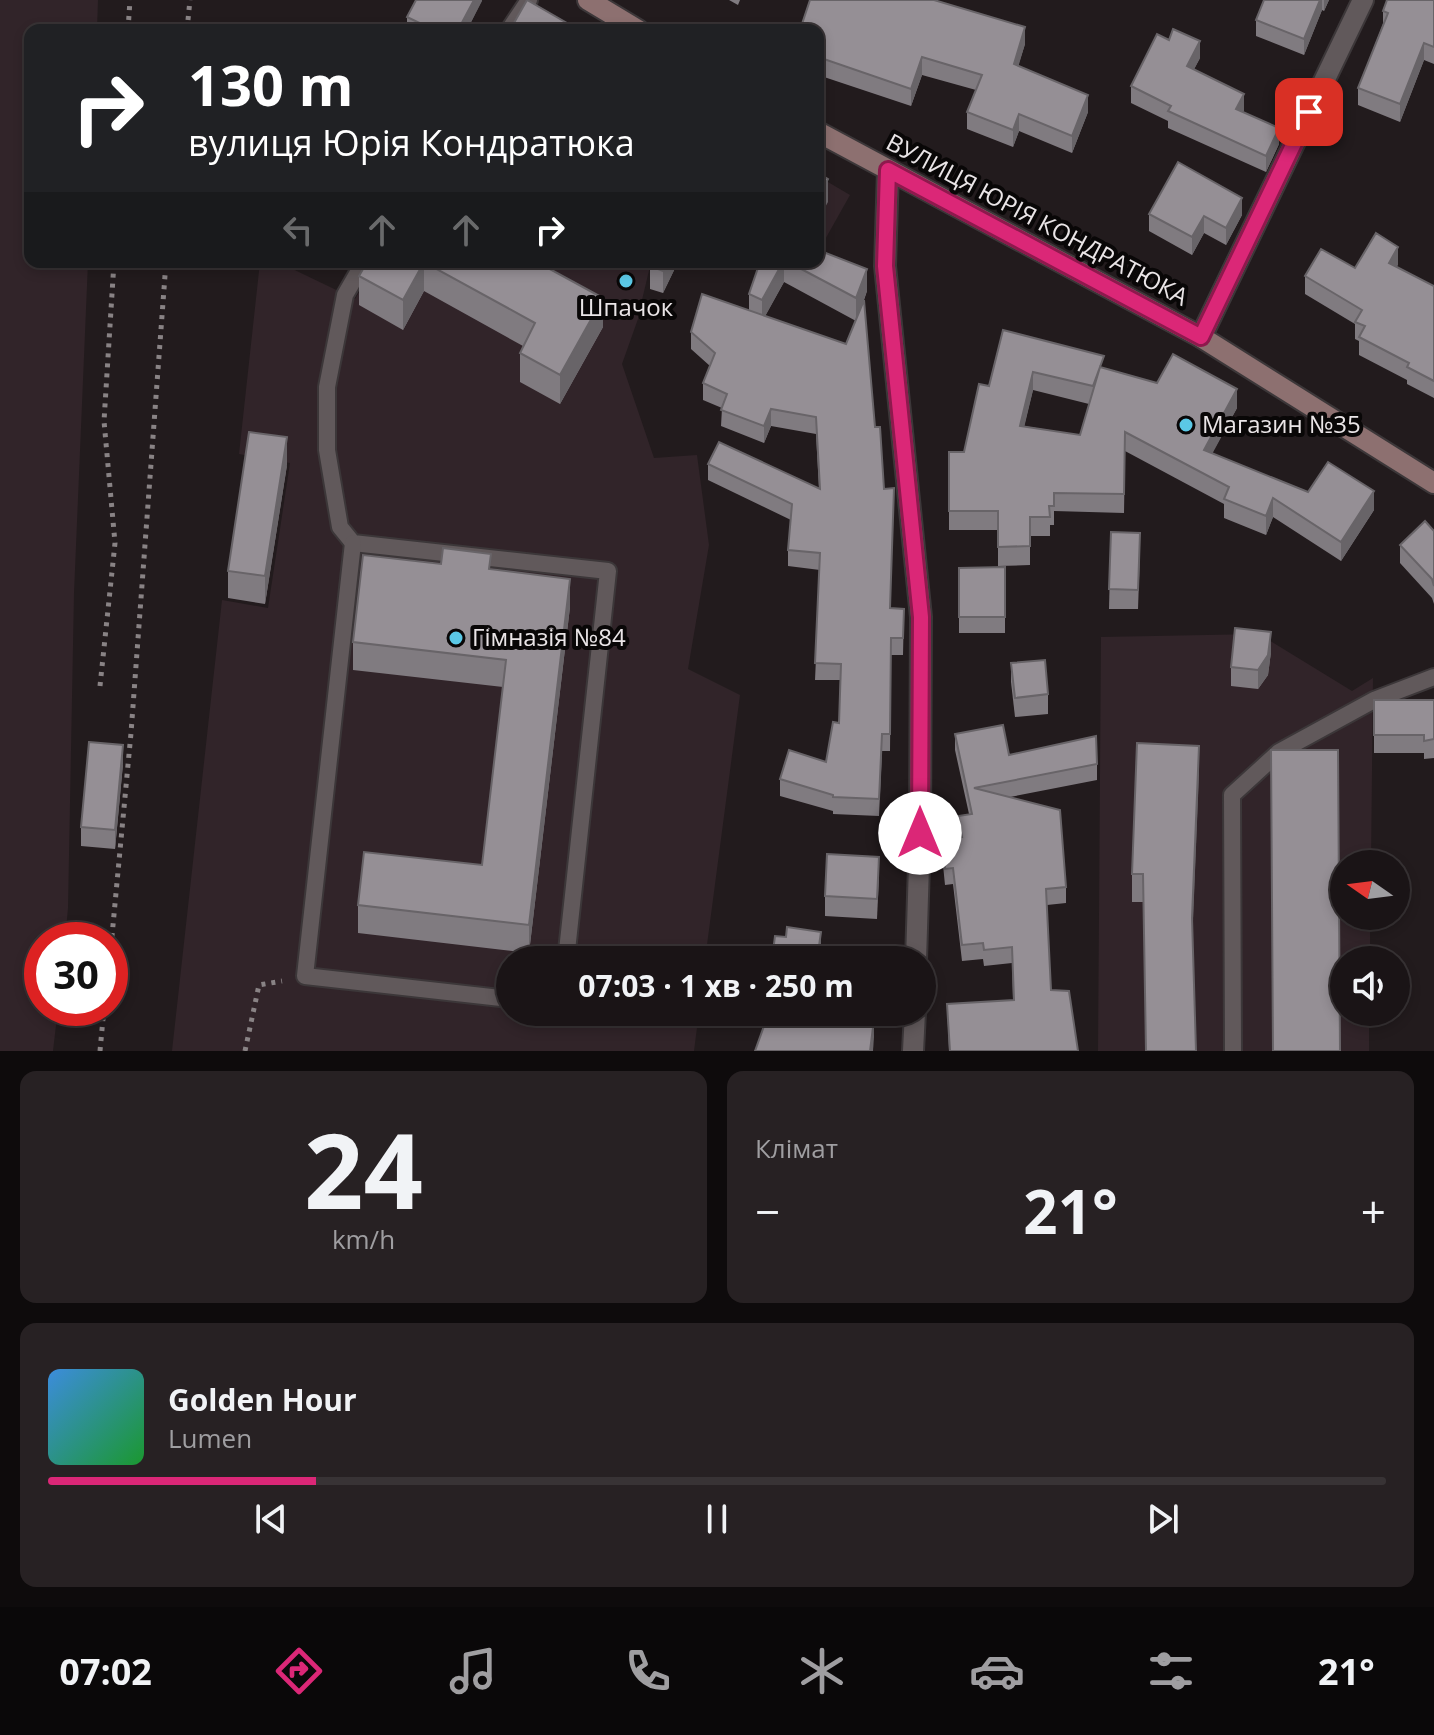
<!DOCTYPE html>
<html lang="uk">
<head>
<meta charset="utf-8">
<style>
  body { margin:0; font-family:"Open Sans",sans-serif; background:#272123; color:#f1f3f6; height:100vh; display:flex; flex-direction:column; font-size:30px; white-space:nowrap }
  * { box-sizing:border-box; margin:0 }
  p { font-size:26px; color:#9f9ea1 }
  .icon { flex:none; width:44px; height:44px; fill:none; stroke:currentColor; stroke-width:2; stroke-linecap:round; stroke-linejoin:round }
  .map { position:relative; height:1051px; overflow:hidden }
  .panel { display:flex; flex-direction:column; gap:20px; padding:20px; background:#0e0b0c; flex:1 }
  .panel>* { flex:none }
  .top-card { position:absolute; left:24px; top:24px; width:800px; height:244px; border-radius:16px; box-shadow:0 4px 12px #0003,0 0 0 2px #383335; background:#202124; color:#fff; overflow:hidden }
  .needle { width:52px; rotate:284deg }
  .buttons { position:absolute; left:1330px; top:850px; display:grid; gap:16px }
  .buttons a { display:grid; place-items:center; width:80px; height:80px; border-radius:50%; background:#1a1416; box-shadow:0 4px 12px #0003,0 0 0 2px #383335; font-size:40px }
  .speed { position:absolute; left:24px; top:922px; display:flex; gap:16px; font-size:40px; font-weight:700; text-align:center }
  .speed>* { display:grid; place-content:center; width:104px; height:104px; border-radius:50%; background:#1a1416; box-shadow:0 4px 12px #0003,0 0 0 2px #383335; line-height:1 }
  .speed .limit { border:12px solid #d22; background:#fff; color:#111 }
  .pin { position:absolute; display:grid; place-items:center; width:68px; height:68px; color:#fff; margin:-34px; border-radius:16px; box-shadow:0 4px 12px #0006 }
  .me { position:absolute; width:88px; margin:-44px; rotate:0deg; stroke-linejoin:round; filter:drop-shadow(0 0 6px #0008) }
  .turn { display:flex; align-items:center; gap:28px; height:168px; padding:0 32px; font-size:36px }
  .turn .icon { width:104px; height:104px; stroke-width:2.5 }
  .turn b { display:block; font-size:56px; line-height:68px }
  .lanes { display:flex; align-items:center; height:76px; padding:0 32px; background:#0003; justify-content:center; gap:40px; direction:ltr }
  .lanes .off { opacity:.35 }
  .big { font-size:60px; font-weight:700; line-height:1.1 }
  .panel .tile { flex:1; display:flex; flex-direction:column; justify-content:center; gap:12px; min-width:0; padding:0 28px; border-radius:16px; background:#272123 }
  .panel .dial { align-items:center; gap:0 }
  .dial b { font-size:104px; line-height:1 }
  .song { display:flex; align-items:center; gap:24px }
  .cover { width:96px; height:96px; border-radius:12px; background:linear-gradient(135deg,hsl(210 70% 55%),hsl(130 70% 35%)) }
  .played { height:8px; border-radius:4px; background:linear-gradient(90deg,#db2777 20%,#383335 20%) }
  .keys { display:flex; justify-content:space-around; direction:ltr }
  .heat { display:flex; justify-content:space-between; align-items:center; font-size:44px; direction:ltr }
  .panel .tiles { flex:1; display:grid; gap:20px; grid-template-columns:1fr 1fr }
  .tile:last-child { grid-column:span 2 }
  .trip { position:absolute; left:496px; top:946px; width:440px; height:80px; border-radius:40px; background:#1a1416; box-shadow:0 4px 12px #0003,0 0 0 2px #383335; font-weight:700; line-height:80px; text-align:center }
  .dock { display:flex; height:128px; justify-content:space-around; align-items:center; background:#0a0809; color:#9f9ea1 }
  .dock .icon { width:56px; height:56px }
  .dock .current { color:#db2777 }
  .dock b { font-size:36px; color:#f1f3f6 }
  .map>svg:first-child { display:block }
  .built { fill:#312429 }
  .lines { fill:none; stroke-linecap:round; stroke-linejoin:round }
  .lane-casing { stroke:#3c3739; stroke-width:20 }
  .street-casing { stroke:#3c3739; stroke-width:24 }
  .secondary-casing { stroke:#3c3739; stroke-width:24 }
  .path { stroke:#898385; stroke-width:5; stroke-dasharray:4 6; stroke-linecap:butt }
  .lane { stroke:#61595b; stroke-width:16 }
  .street { stroke:#61595b; stroke-width:20 }
  .secondary { stroke:#8d7070; stroke-width:20 }
  .wall { fill:#807b80; fill-rule:evenodd }
  .shaded-wall { fill:#686468 }
  .building { fill:#958f95; stroke:#686468; stroke-width:2 }
  .route-casing { stroke:#8e194d; stroke-width:20 }
  .route { stroke:#db2777; stroke-width:14 }
  .poi-dot { fill:#5bc8e6; stroke:#090707; stroke-width:3 }
  .labels { text-anchor:middle; stroke-width:8; stroke-linejoin:round; paint-order:stroke }
  .street-label { font-size:24px; fill:#eae5e7; stroke:#090707 }
  .poi-label { font-size:24px; fill:#eae5e7; stroke:#090707; text-anchor:start }
</style>
</head>
<body>
<div class="map">
<svg width="1434" height="1051" viewBox="0 0 1434 1051">
  <rect width="100%" height="100%" fill="#221b1d"/>
  <g class="built">
    <polygon points="0,0 98,0 97,30 30,30 30,262 88,262 74,593 68,908 65,940 42,940 42,1008 58,1008 53,1051 0,1051"/>
    <polygon points="818,168 823,171 828,182 850,195 818,252"/>
    <polygon points="260,262 278,262 355,299 377,262 651,262 642,300 644,302 622,364 654,458 697,455 709,545 688,669 740,695 705,960 510,960 510,1012 699,1012 694,1051 172,1051 222,600 268,608 290,463 239,454"/>
    <polygon points="1259,634 1352,691 1373,678 1371,864 1344,864 1344,916 1370,916 1370,960 1344,960 1344,1012 1369,1012 1369,1051 1098,1051 1101,637"/>
  </g>
  <g class="lines">
    <defs>
      <g id="lane">
        <polyline points="509,30 529,0"/>
        <polyline points="364,262 345,295 327,387 327,450 340,527 353,543 608,571 566,960"/>
        <polyline points="353,543 305,976 510,999"/>
        <polyline points="1233,1051 1232,795 1279,752 1374,700 1434,677"/>
      </g>
      <g id="street">
        <polyline points="888,170 885,266 921,617 920,833 916,960"/>
        <polyline points="1201,337 1363,0"/>
        <polyline points="913,1051 915,1012"/>
      </g>
      <g id="secondary">
        <polyline points="588,0 638,30"/>
        <polyline points="818,132 1201,337 1434,483"/>
      </g>
    </defs>
    <use href="#lane" class="lane-casing"/>
    <use href="#street" class="street-casing"/>
    <use href="#secondary" class="secondary-casing"/>
    <g class="path">
      <polyline points="128,30 130,0"/>
      <polyline points="187,30 190,0"/>
      <polyline points="100,686 115,543 104,421 114,262"/>
      <polyline points="110,957 131,733 166,262"/>
      <polyline points="100,1051 104,1008"/>
      <polyline points="245,1051 259,985 282,981"/>
    </g>
    <use href="#lane" class="lane"/>
    <use href="#street" class="street"/>
    <use href="#secondary" class="secondary"/>
  </g>
  <g class="wall">
    <polygon points="482,0 467,30 407,30 407,17"/>
    <polygon points="729,0 740,0 738,5"/>
    <polygon points="1264,0 1329,0 1324,11 1322,10 1304,55 1256,36 1256,20"/>
    <polygon points="1434,0 1434,64 1424,60 1400,122 1358,105 1358,88 1383,24 1383,11"/>
    <polygon points="818,30 1025,44 1018,66 1088,112 1072,153 1019,131 1013,147 967,129 967,112 976,90 922,75 911,106 818,75"/>
    <polygon points="1200,58 1194,69 1244,110 1243,112 1279,144 1266,172 1168,128 1168,121 1131,103 1131,86"/>
    <polygon points="1149,214 1242,215 1226,245 1204,233 1192,255 1149,231"/>
    <polygon points="367,262 537,262 603,327 560,404 520,382 520,353 523,346 424,291 403,330 359,305 359,276"/>
    <polygon points="678,262 663,293 650,289 650,266"/>
    <path d="M 758,262 L 818,262 L 867,291 L 864,300 L 890,608 L 904,609 L 903,655 L 891,655 L 890,751 L 882,751 L 879,816 L 833,814 L 833,811 L 780,796 L 780,779 L 826,762 L 839,723 L 840,680 L 815,680 L 820,570 L 788,566 L 788,550 L 791,520 L 708,480 L 708,464 L 819,488 L 816,434 L 771,426 L 764,443 L 721,426 L 722,408 L 703,400 L 703,383 L 710,366 L 691,349 L 691,332 L 749,311 L 749,294 L 758,268 ZM 784,282 L 856,321 L 846,344 L 765,316 Z"/>
    <polygon points="1398,264 1397,267 1434,286 1434,398 1407,384 1407,380 1359,355 1359,341 1355,339 1355,324 1305,294 1305,276 1355,268"/>
    <path d="M 1003,330 L 1104,368 L 1237,408 L 1212,453 L 1308,492 L 1374,510 L 1341,561 L 1273,517 L 1266,535 L 1224,518 L 1224,504 L 1125,451 L 1124,513 L 1054,511 L 1054,525 L 1050,525 L 1050,536 L 1030,536 L 1030,565 L 998,566 L 998,530 L 949,530 L 949,452 L 964,452 L 989,386 ZM 1033,390 L 1089,404 L 1080,435 L 1024,426 Z"/>
    <polygon points="287,465 265,604 228,598 228,571"/>
    <polygon points="1434,531 1434,604 1432,598 1400,563 1400,545"/>
    <polygon points="1111,532 1140,552 1138,609 1109,609"/>
    <polygon points="1005,567 1005,633 959,633 959,568"/>
    <polygon points="491,570 570,607 529,953 358,933 358,905 482,865 503,687 353,670 353,642"/>
    <polygon points="1271,652 1268,675 1258,689 1231,686 1231,667"/>
    <polygon points="1011,663 1048,694 1048,714 1015,717 1011,682"/>
    <polygon points="1374,700 1434,700 1434,758 1424,759 1424,753 1374,753"/>
    <polygon points="955,734 1009,755 1097,764 1097,780 1010,797 1066,887 1066,903 1047,905 1051,990 1078,1051 949,1051 947,1004 1013,1000 1012,963 984,966 983,959 962,961 953,884 945,885 942,855 942,839 959,837 958,816 969,814 955,750"/>
    <polygon points="123,764 115,849 81,846 81,827"/>
    <polygon points="1199,774 1143,902 1132,902 1132,874"/>
    <polygon points="879,876 877,919 825,916 825,896"/>
  </g>
  <g class="shaded-wall">
    <polygon points="474,0 482,0 482,1 467,30 458,30"/>
    <polygon points="1320,0 1322,0 1322,10 1304,55 1304,39"/>
    <polygon points="1324,0 1329,0 1324,11"/>
    <polygon points="1025,27 1025,44 1014,81 1014,64"/>
    <polygon points="1200,41 1200,58 1187,83 1187,66"/>
    <polygon points="1424,43 1424,60 1400,122 1400,104"/>
    <polygon points="922,57 922,75 911,106 911,89"/>
    <polygon points="1244,94 1244,110 1236,125 1236,109"/>
    <polygon points="1088,95 1088,112 1072,153 1072,136"/>
    <polygon points="1019,114 1019,131 1013,147 1013,130"/>
    <polygon points="1279,128 1279,144 1266,172 1266,156"/>
    <polygon points="828,179 828,202 818,220 818,197"/>
    <polygon points="1242,198 1242,215 1226,245 1226,228"/>
    <polygon points="1204,216 1204,233 1192,255 1192,237"/>
    <polygon points="1398,247 1398,264 1389,280 1389,263"/>
    <polygon points="424,262 424,291 403,330 403,300"/>
    <polygon points="668,262 678,262 663,293 663,271"/>
    <polygon points="783,262 784,262 784,282 762,322 762,300"/>
    <polygon points="867,269 867,291 856,321 856,298"/>
    <polygon points="603,298 603,327 560,404 560,375"/>
    <polygon points="1033,372 1033,390 1020,445 1020,426"/>
    <polygon points="1237,389 1237,408 1204,469 1204,450"/>
    <polygon points="771,409 771,426 764,443 764,426"/>
    <polygon points="287,437 287,465 265,604 265,576"/>
    <polygon points="1374,491 1374,510 1341,561 1341,542"/>
    <polygon points="1273,498 1273,517 1266,535 1266,516"/>
    <polygon points="570,579 570,607 529,953 529,925"/>
    <polygon points="1271,632 1271,652 1268,675 1258,689 1258,670"/>
    <polygon points="123,745 123,764 115,849 115,830"/>
    <polygon points="1199,746 1199,774 1192,946 1192,918"/>
    <polygon points="821,932 821,950 820,960 817,960"/>
    <polygon points="874,1019 874,1037 873,1051 870,1051"/>
  </g>
  <g class="building">
    <polygon points="416,0 474,0 458,30 434,30 407,17"/>
    <polygon points="527,0 579,30 510,30"/>
    <polygon points="810,0 934,0 1025,27 1014,64 1088,95 1072,136 1019,114 1013,130 967,112 982,75 922,57 911,89 818,57 818,30 800,30"/>
    <polygon points="1264,0 1320,0 1304,39 1256,20"/>
    <polygon points="1387,0 1434,0 1434,47 1424,43 1400,104 1358,88 1388,13 1383,11"/>
    <polygon points="1173,29 1200,41 1187,66 1244,94 1236,109 1279,128 1266,156 1168,111 1171,106 1131,86 1157,34 1169,40"/>
    <polygon points="1178,162 1242,198 1226,228 1204,216 1192,237 1149,214"/>
    <polygon points="818,173 828,179 818,197"/>
    <polygon points="1376,233 1398,247 1389,263 1434,286 1434,381 1407,367 1409,363 1359,337 1365,326 1355,322 1362,310 1305,276 1321,249 1355,268"/>
    <polygon points="818,250 867,269 856,298 788,262 818,262"/>
    <polygon points="367,262 537,262 603,298 560,375 520,353 535,323 424,262 403,300 359,276"/>
    <polygon points="651,262 668,262 663,271 650,266"/>
    <polygon points="760,262 783,262 762,300 749,294"/>
    <polygon points="702,294 846,344 864,300 875,427 880,427 884,489 894,488 890,608 904,609 903,638 891,638 890,734 882,734 879,799 833,797 833,795 780,779 789,750 826,762 833,722 839,723 841,664 815,663 820,553 788,550 792,504 708,464 719,442 820,489 816,417 771,409 764,426 721,410 727,394 703,383 715,353 691,332"/>
    <polygon points="1003,330 1104,356 1093,386 1033,372 1020,426 1080,435 1100,367 1157,383 1173,354 1237,389 1204,450 1308,492 1328,462 1374,491 1341,542 1273,498 1266,516 1224,499 1229,487 1125,432 1124,494 1054,493 1054,506 1049,506 1050,517 1030,517 1030,546 998,547 998,511 949,511 949,452 964,452 979,384 989,386"/>
    <polygon points="249,432 287,437 265,576 228,571"/>
    <polygon points="1425,521 1434,531 1434,586 1432,579 1400,545"/>
    <polygon points="1111,532 1140,533 1138,590 1109,589"/>
    <polygon points="443,548 491,554 489,569 570,579 529,925 358,905 364,852 482,865 506,660 353,642 363,555 441,564"/>
    <polygon points="1005,567 1005,617 959,617 959,568"/>
    <polygon points="1235,628 1271,632 1268,655 1258,670 1231,667"/>
    <polygon points="1045,660 1048,694 1015,698 1011,663"/>
    <polygon points="1374,700 1434,700 1434,739 1424,741 1424,735 1374,735"/>
    <polygon points="1003,725 1009,755 1096,736 1097,764 974,788 1060,810 1066,887 1046,889 1051,990 1069,991 1078,1051 950,1051 947,1004 1014,1000 1012,947 984,950 983,943 962,945 953,868 945,869 942,839 962,837 958,816 972,814 955,734"/>
    <polygon points="89,742 123,745 115,830 81,827"/>
    <polygon points="1137,743 1199,746 1192,918 1196,1051 1146,1051 1143,874 1132,874"/>
    <polygon points="1271,750 1338,750 1340,1051 1273,1051"/>
    <polygon points="827,854 879,857 877,899 825,896"/>
    <polygon points="787,927 821,932 817,960 772,960 775,936 786,937"/>
    <polygon points="769,1012 812,1012 874,1019 870,1051 755,1051"/>
  </g>
  <g class="lines">
    <defs>
      <polyline id="route" points="920,833 921,617 885,266 888,170 1201,337 1309,112"/>
    </defs>
    <use href="#route" class="route-casing"/>
    <use href="#route" class="route"/>
  </g>
  <g class="poi-dot">
    <circle cx="626" cy="281" r="8"/>
    <circle cx="1186" cy="425" r="8"/>
    <circle cx="456" cy="638" r="8"/>
  </g>
  <g class="labels">
    <g class="street-label">
      <text transform="translate(1037 220) rotate(28)" y="8">ВУЛИЦЯ ЮРІЯ КОНДРАТЮКА</text>
    </g>
    <g class="poi-label">
      <text x="626" y="316" text-anchor="middle">Шпачок</text>
      <text x="1202" y="433">Магазин №35</text>
      <text x="472" y="646">Гімназія №84</text>
    </g>
  </g>
</svg>
<div class="buttons">
<a><svg class="needle" viewBox="-14 -14 28 28"><path d="M0-13l5 13h-10z" fill="#e53935"/><path d="M0 13l5-13h-10z" fill="#9f9ea1"/></svg></a>
<a><svg class="icon" aria-label="sound" viewBox="0 0 24 24"><path d="M4 9h4l5-4v14l-5-4H4zM17 9q2 3 0 6"/></svg></a>
</div>
<div class="speed"><div class="limit">30</div></div>
<div class="pin" style="left:1309px;top:112px;background:#d93025"><svg class="icon" aria-label="arrive" viewBox="0 0 24 24"><path d="M6 21V4h12l-3 4 3 4H6"/></svg></div>
<svg class="me" style="left:920px;top:833px" viewBox="-20 -20 40 40"><circle r="19" fill="#fff"/><path d="M0-13L10 11 0 6-10 11z" fill="#db2777"/></svg>
<div class="trip">07:03 · 1 хв · 250 m</div>
<div class="top-card">
<div class="turn"><svg class="icon" aria-label="right" viewBox="0 0 24 24"><path d="M7 20v-9h11M14 6l5 5-5 5"/></svg><div><b>130 m</b>вулиця Юрія Кондратюка</div></div>
<div class="lanes"><svg class="icon off" aria-label="left" viewBox="0 0 24 24"><path d="M17 20v-9H6M10 6l-5 5 5 5"/></svg><svg class="icon off" aria-label="ahead" viewBox="0 0 24 24"><path d="M12 20V5M6 11l6-6 6 6"/></svg><svg class="icon off" aria-label="ahead" viewBox="0 0 24 24"><path d="M12 20V5M6 11l6-6 6 6"/></svg><svg class="icon" aria-label="right" viewBox="0 0 24 24"><path d="M7 20v-9h11M14 6l5 5-5 5"/></svg></div>
</div>
</div>
<section class="panel">
<div class="tiles">
<div class="tile dial"><b>24</b><p>km/h</p></div>
<div class="tile"><p>Клімат</p>
<div class="heat"><a>−</a><b class="big">21°</b><a>+</a></div>
</div>
<div class="tile">
<div class="song"><i class="cover"></i><div><b>Golden Hour</b><p>Lumen</p></div></div>
<div class="played"></div>
<div class="keys"><svg class="icon" aria-label="previous" viewBox="0 0 24 24"><path d="M18 5L8 12l10 7zM5 5v14"/></svg><svg class="icon" aria-label="pause" viewBox="0 0 24 24"><path d="M8 5v14M16 5v14"/></svg><svg class="icon" aria-label="next" viewBox="0 0 24 24"><path d="M6 5l10 7-10 7zM19 5v14"/></svg></div>
</div>
</div>
</section>
<nav class="dock">
<b>07:02</b>
<svg class="icon current" aria-label="directions" viewBox="0 0 24 24"><path d="M12 3l9 9-9 9-9-9zM9 14v-3h6M13 9l2 2-2 2"/></svg>
<svg class="icon" aria-label="music" viewBox="0 0 24 24"><path d="M9 18V5l10-2v13"/><circle cx="6" cy="18" r="3"/><circle cx="16" cy="16" r="3"/></svg>
<svg class="icon" aria-label="phone" viewBox="0 0 24 24"><path d="M5 4h4l2 5-3 2q2 4 5 5l2-3 5 2v4C11 20 4 13 5 4z"/></svg>
<svg class="icon" aria-label="climate" viewBox="0 0 24 24"><path d="M12 3v18M4 7l16 10M4 17L20 7"/></svg>
<svg class="icon" aria-label="car" viewBox="0 0 24 24"><path d="M5 17H2v-5l4-1 3-4h7l3 4 3 1v5h-3M9 17h6M6 11h13"/><circle cx="7" cy="17" r="2"/><circle cx="17" cy="17" r="2"/></svg>
<svg class="icon" aria-label="filters" viewBox="0 0 24 24"><path d="M4 7h16M4 17h16"/><circle cx="9" cy="7" r="2"/><circle cx="15" cy="17" r="2"/></svg>
<b>21°</b>
</nav>
</body>
</html>
